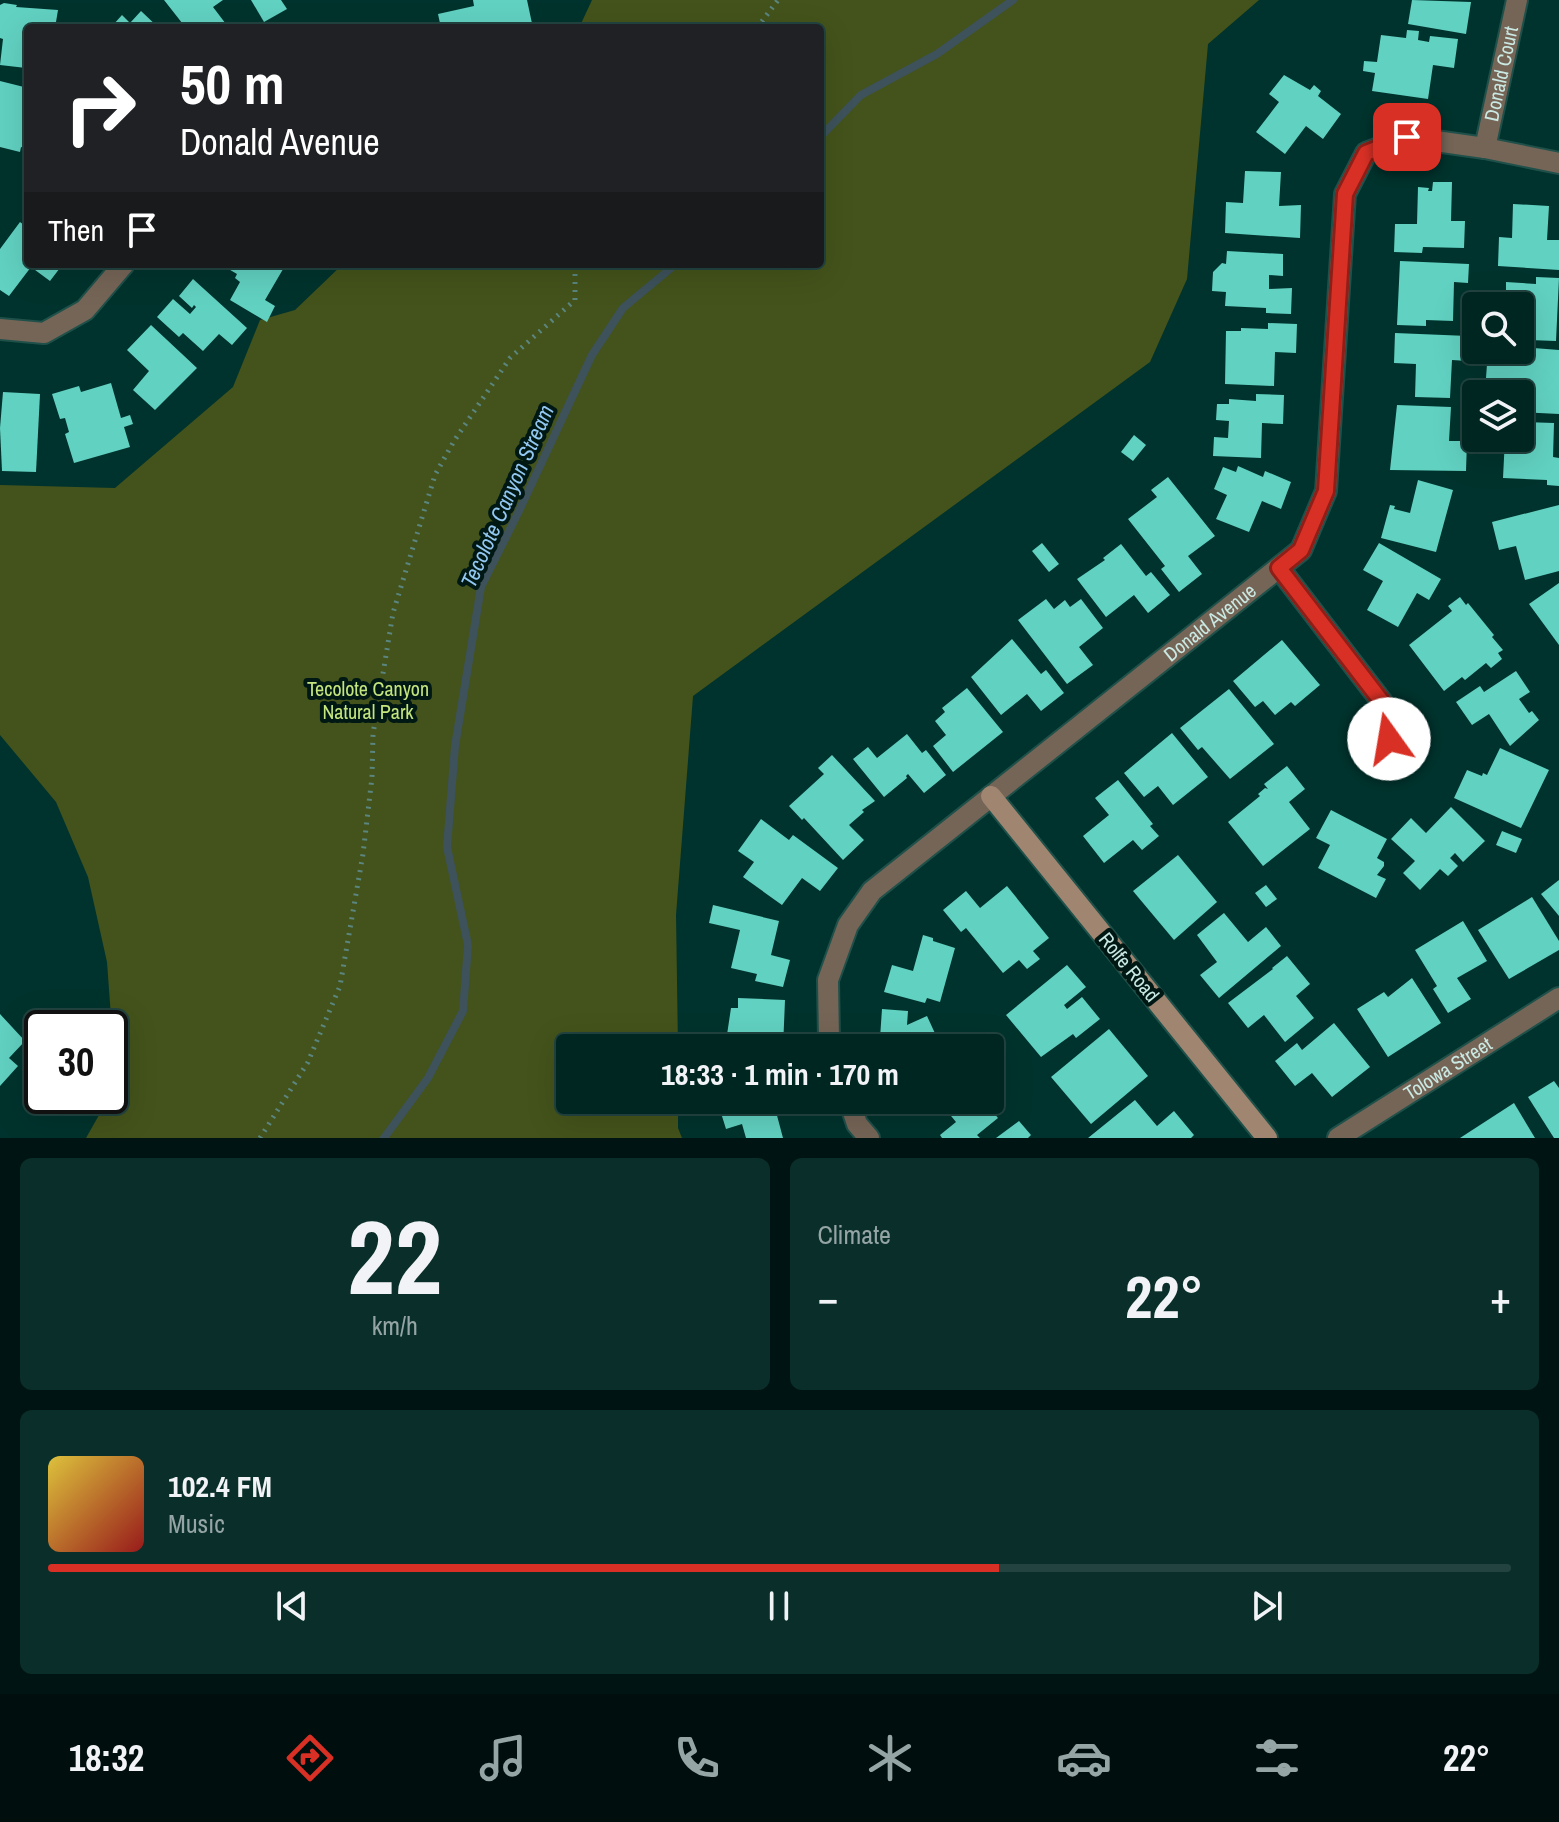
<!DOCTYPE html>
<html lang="en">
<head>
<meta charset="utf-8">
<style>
  body { margin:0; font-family:"Archivo Narrow",sans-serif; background:#0a2e2a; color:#f1f3f6; height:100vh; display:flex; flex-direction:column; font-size:30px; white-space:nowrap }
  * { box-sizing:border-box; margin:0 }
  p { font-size:26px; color:#95a5a5 }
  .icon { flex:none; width:44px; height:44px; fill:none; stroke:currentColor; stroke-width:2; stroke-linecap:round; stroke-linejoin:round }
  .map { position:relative; height:1138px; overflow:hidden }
  .side { display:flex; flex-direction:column; gap:20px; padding:20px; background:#001513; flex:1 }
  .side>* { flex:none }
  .guide { position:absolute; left:24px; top:24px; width:800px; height:244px; border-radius:8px; box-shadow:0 8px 32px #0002,0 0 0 2px #224340; background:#202124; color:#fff; overflow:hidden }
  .buttons { position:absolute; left:1462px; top:292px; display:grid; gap:16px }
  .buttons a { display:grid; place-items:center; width:72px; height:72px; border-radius:8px; background:#002622; box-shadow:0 8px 32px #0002,0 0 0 2px #224340; font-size:40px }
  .speed { position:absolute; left:24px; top:1010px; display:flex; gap:16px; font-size:40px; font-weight:700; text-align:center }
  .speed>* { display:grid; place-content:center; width:104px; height:104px; border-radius:50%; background:#002622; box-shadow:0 8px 32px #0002,0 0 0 2px #224340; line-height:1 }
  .speed .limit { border:4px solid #111; border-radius:12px; background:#fff; color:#111 }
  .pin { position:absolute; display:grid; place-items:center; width:68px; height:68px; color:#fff; margin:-34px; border-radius:16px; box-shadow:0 4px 12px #0006 }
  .me { position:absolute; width:88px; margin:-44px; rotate:347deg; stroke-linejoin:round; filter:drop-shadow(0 0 6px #0008) }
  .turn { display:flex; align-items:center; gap:28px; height:168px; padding:0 24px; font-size:36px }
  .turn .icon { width:104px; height:104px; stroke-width:2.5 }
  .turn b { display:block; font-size:56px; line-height:68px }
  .then { display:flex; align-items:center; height:76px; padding:0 24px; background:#0003; gap:16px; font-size:30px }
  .big { font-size:60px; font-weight:700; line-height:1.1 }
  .side .card { flex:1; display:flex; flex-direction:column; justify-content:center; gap:12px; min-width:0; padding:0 28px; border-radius:12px; background:#0a2e2a }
  .side .dial { align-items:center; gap:0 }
  .dial b { font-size:104px; line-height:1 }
  .song { display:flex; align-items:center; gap:24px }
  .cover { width:96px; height:96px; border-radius:12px; background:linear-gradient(135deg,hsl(50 70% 55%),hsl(0 70% 35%)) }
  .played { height:8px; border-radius:4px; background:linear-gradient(90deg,#d93025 65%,#224340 65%) }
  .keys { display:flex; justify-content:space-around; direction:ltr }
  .heat { display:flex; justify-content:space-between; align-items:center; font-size:44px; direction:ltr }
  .side .tiles { flex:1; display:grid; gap:20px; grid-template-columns:1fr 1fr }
  .card:last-child { grid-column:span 2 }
  .trip { position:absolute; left:556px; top:1034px; width:448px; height:80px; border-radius:8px; background:#002622; box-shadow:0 8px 32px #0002,0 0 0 2px #224340; font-weight:700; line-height:80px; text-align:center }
  .menu { display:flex; height:128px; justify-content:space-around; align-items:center; background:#000f0e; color:#95a5a5 }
  .menu .icon { width:56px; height:56px }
  .menu .selected { color:#d93025 }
  .menu b { font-size:36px; color:#f1f3f6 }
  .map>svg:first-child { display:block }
  .green { fill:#44531b }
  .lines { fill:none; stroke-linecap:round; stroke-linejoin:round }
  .stream { stroke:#3d525b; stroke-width:8 }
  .building { fill:#61d1c1 }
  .street-casing { stroke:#20504a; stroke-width:24 }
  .secondary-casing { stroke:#20504a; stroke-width:24 }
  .path { stroke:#5b857f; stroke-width:5; stroke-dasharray:2 6; stroke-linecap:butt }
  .street { stroke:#756557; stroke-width:20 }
  .secondary { stroke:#a08670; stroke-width:20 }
  .route-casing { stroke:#8d1f18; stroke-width:20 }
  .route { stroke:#d93025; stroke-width:14 }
  .labels { text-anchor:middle; stroke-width:8; stroke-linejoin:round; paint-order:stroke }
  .street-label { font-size:20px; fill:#cae9e3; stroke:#001814 }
  .park-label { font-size:20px; fill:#c5e57d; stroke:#001814 }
  .water-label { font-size:22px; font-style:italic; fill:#92c7f1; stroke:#001814 }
</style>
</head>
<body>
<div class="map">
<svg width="1559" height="1138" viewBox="0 0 1559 1138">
  <rect width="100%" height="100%" fill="#00332d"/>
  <polygon class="green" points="592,0 1259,0 1208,44 1187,279 1150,362 693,696 676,915 678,1048 570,1048 570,1100 678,1100 678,1128 682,1138 86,1138 116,1085 107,962 88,877 56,802 0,735 0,485 115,488 233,387 260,320 295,310 343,264 820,264 820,28 579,28"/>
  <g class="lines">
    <g class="stream">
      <polyline points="820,137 861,95 937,54 1013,0"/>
      <polyline points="384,1138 428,1078 463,1011 468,945 447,847 455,746 481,587 518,513 592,355 623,308 676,264"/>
    </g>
  </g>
  <g class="building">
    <polygon points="164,0 223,0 213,7 229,28 186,28"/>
    <polygon points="251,0 281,0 287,9 264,22"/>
    <polygon points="473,0 527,0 533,28 441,28 438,14 474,6"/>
    <polygon points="1412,0 1471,2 1466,34 1408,24"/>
    <polygon points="4,3 17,5 16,7 58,10 55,28 36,25 36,28 28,28 26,68 0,65 3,39 0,38 0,5"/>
    <polygon points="141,11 159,28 116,28 113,25 122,15 130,23"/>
    <polygon points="1407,30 1419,31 1418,40 1429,42 1430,36 1458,39 1454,68 1433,65 1428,99 1372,91 1375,73 1363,71 1364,61 1377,62 1381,35 1406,38"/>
    <polygon points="1284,75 1310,90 1314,85 1321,91 1318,96 1341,114 1323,139 1306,126 1285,154 1256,132 1279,102 1269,94"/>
    <polygon points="0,81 28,88 28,128 24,148 21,147 20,152 0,147"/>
    <polygon points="1245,171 1281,172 1279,206 1301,205 1300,238 1225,233 1226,202 1243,203"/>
    <polygon points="1433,182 1452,182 1451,221 1465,221 1464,248 1423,247 1422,253 1394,252 1395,224 1417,224 1418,187 1429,188 1428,191 1432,191"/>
    <polygon points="1513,204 1549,206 1547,240 1559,240 1559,270 1498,266 1499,237 1512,238"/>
    <polygon points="20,222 28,228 28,264 63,264 50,281 31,267 9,296 0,290 0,249"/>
    <polygon points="1227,251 1283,254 1283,276 1269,275 1269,289 1292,288 1291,314 1266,313 1266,308 1225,306 1226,292 1212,291 1213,272 1222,263 1226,264"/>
    <polygon points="1400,261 1469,264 1468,283 1454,282 1453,321 1426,320 1426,326 1397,325"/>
    <polygon points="220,264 286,264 265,300 275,306 267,322 230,300 240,282 235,278 237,274"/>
    <polygon points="1536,277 1559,278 1556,341 1529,340 1529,344 1520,344 1520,306 1506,306 1506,282 1536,284"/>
    <polygon points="193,279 247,328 232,345 219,334 203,351 183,333 179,337 157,317 173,299 190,314 196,307 194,305 192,308 179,296"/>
    <polygon points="1268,323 1297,324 1296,353 1275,352 1274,386 1225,384 1226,331 1241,331 1241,328 1268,329"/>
    <polygon points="151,325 197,368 155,410 133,390 149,371 127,350"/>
    <polygon points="1395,333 1468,336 1468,361 1452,360 1450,398 1415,397 1416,364 1394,363"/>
    <polygon points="1520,347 1559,350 1559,414 1520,412 1520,394 1514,394 1514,379 1486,378 1488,350 1520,350"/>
    <polygon points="111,383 121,418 130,415 133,424 124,427 130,447 74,463 65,434 69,432 65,418 60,419 52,394 79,386 81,392"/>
    <polygon points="3,392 40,394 36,472 2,471 0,428"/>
    <polygon points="1256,394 1284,395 1283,424 1262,423 1261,458 1213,456 1214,437 1228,438 1229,421 1216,420 1217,404 1229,404 1229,399 1256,401"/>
    <polygon points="1397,405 1451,407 1449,441 1467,441 1466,471 1390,470"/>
    <polygon points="1520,422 1554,423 1553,457 1559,458 1559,486 1547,485 1547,480 1503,478 1505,438 1520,438"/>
    <polygon points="1134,435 1146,445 1133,461 1121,452"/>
    <polygon points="1238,466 1263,477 1265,471 1291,482 1281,509 1262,501 1249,532 1216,519 1227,495 1214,489 1223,467 1236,472"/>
    <polygon points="1168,477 1215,536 1188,556 1202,574 1179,592 1161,569 1165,566 1128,519 1157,497 1151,490"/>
    <polygon points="1418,480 1453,490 1436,552 1381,538 1390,505 1395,506 1394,509 1410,513"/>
    <polygon points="1559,505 1559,571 1525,580 1516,546 1499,550 1492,522"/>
    <polygon points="1042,543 1059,564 1049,572 1032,551"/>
    <polygon points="1379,543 1441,579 1429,600 1417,593 1398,627 1367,610 1383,581 1363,570"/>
    <polygon points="1121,544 1146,576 1151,572 1170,595 1148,613 1134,595 1106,617 1077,579 1105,560 1103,558"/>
    <polygon points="1559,583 1559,645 1529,604"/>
    <polygon points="1460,597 1466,605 1468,603 1494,635 1492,637 1503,650 1498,653 1502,659 1491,668 1486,663 1465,680 1462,677 1444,691 1409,645 1452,611 1448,606"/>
    <polygon points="1046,599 1054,609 1065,600 1070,607 1081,599 1103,628 1079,647 1093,665 1067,684 1018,620"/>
    <polygon points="1012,639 1041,674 1046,670 1064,693 1041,711 1027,694 1001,715 971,677"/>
    <polygon points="1282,640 1320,685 1295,706 1291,702 1275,715 1263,701 1255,707 1233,681"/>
    <polygon points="1516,671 1530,692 1519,699 1529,713 1532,711 1539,720 1510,746 1489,714 1472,725 1456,702 1480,686 1484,692"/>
    <polygon points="967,688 1003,732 953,772 933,746 946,735 935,721 945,712 942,708"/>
    <polygon points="1229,689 1274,744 1230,779 1202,747 1198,750 1180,728"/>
    <polygon points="1172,733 1208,777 1173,805 1158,786 1144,797 1124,773"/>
    <polygon points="907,734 922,753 926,750 946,775 924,793 908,774 906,776 907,778 884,797 853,759 868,747 877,758"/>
    <polygon points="1500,748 1549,770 1521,828 1454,798 1467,770 1482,776 1483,773 1487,775"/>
    <polygon points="832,755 875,801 862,810 864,812 849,825 864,840 843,860 804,818 802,820 789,806 824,774 818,768"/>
    <polygon points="1287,766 1305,789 1289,802 1310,829 1263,866 1228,822 1260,796 1258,794 1265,788 1268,789 1264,784"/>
    <polygon points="1118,780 1153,824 1150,826 1159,836 1142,850 1133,840 1104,863 1083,836 1109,815 1095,798"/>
    <polygon points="1451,807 1485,841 1463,862 1455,853 1450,858 1458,866 1448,876 1440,869 1420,890 1403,873 1415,861 1391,839 1411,818 1426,833"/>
    <polygon points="1331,810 1387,839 1377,858 1384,862 1384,866 1377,875 1386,879 1376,898 1318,868 1330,845 1316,838"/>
    <polygon points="761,819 789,840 793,835 838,868 820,891 802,878 782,905 743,877 754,862 738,851"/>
    <polygon points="1502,831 1522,839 1516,853 1496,845"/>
    <polygon points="1178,855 1217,902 1174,940 1133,891"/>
    <polygon points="1559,880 1559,916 1541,894"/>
    <polygon points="1266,885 1277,899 1266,907 1255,893"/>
    <polygon points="1007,886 1049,938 1033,951 1040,959 1027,969 1019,960 1003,973 966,928 961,932 943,910 966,891 980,908"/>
    <polygon points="1532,897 1559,941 1559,950 1509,979 1478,930"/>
    <polygon points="713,905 779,921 771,955 790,960 783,987 755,981 757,974 731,968 740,930 709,923"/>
    <polygon points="1224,913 1248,942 1266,927 1281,946 1219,998 1200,975 1217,962 1197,935"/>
    <polygon points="1463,921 1487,961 1457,978 1471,999 1448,1013 1433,989 1437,986 1415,950"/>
    <polygon points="923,935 933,938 933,941 955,948 940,1002 927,998 925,1003 884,992 892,965 913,971"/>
    <polygon points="1287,956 1310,984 1296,996 1314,1018 1285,1042 1264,1015 1248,1028 1228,1003 1273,969 1272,968"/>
    <polygon points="1067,965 1086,987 1064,1005 1067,1009 1082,997 1100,1019 1076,1038 1073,1034 1041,1057 1006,1015"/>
    <polygon points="1412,978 1441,1023 1388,1057 1357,1009 1384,992 1388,997"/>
    <polygon points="738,998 785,1000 783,1048 725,1048 731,1008 738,1008"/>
    <polygon points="882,1009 908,1011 907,1025 927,1016 939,1042 953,1035 959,1048 878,1048 874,1040 880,1038"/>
    <polygon points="0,1014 25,1041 9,1058 18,1066 0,1086"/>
    <polygon points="1334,1023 1370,1067 1332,1097 1312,1073 1295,1086 1275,1061 1297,1043 1302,1050"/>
    <polygon points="1109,1029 1148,1076 1091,1124 1051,1077"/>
    <polygon points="990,1070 1002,1085 990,1094"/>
    <polygon points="1554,1081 1559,1088 1559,1138 1554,1138 1528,1097"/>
    <polygon points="717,1100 800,1100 800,1101 775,1108 783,1138 746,1138 742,1124 726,1129"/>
    <polygon points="938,1100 983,1100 998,1118 977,1135 980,1138 942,1138 940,1135 956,1122"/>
    <polygon points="1135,1100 1157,1126 1174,1111 1194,1135 1191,1138 1088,1138"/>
    <polygon points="1514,1103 1535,1138 1460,1138"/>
    <polygon points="1019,1121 1031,1135 1028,1138 996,1138"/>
  </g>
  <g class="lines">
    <defs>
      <g id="street">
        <path id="s1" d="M 1485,148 L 1517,0"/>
        <polyline points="0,329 44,333 85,310 124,264"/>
        <polyline points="1279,568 1382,702 1389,739"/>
        <path id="s2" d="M 831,1048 L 829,1040 L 828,980 L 848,925 L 872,891 L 1301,550 L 1326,491 L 1345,194 L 1366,153 L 1407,137 L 1485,148 L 1559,163"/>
        <polyline points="849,1100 857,1124 869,1138"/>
        <path id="s3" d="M 1338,1138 L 1559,998"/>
      </g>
      <polyline id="secondary" points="991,796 1267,1138"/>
    </defs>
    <use href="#street" class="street-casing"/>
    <use href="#secondary" class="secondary-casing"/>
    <g class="path">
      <polyline points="757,28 778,0"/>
      <polyline points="260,1138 308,1062 340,986 363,854 372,777 373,734 393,613 435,475 454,441 510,358 575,300 575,264"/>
    </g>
    <use href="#street" class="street"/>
    <use href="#secondary" class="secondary"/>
  </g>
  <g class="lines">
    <defs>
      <polyline id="route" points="1389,739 1382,702 1279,568 1301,550 1326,491 1345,194 1366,153 1407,137"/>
    </defs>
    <use href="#route" class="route-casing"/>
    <use href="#route" class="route"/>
  </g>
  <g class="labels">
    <g class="street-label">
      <text dy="7" stroke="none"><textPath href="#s1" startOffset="76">Donald Court</textPath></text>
      <text dy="7" stroke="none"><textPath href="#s2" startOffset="600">Donald Avenue</textPath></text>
      <text transform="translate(1129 967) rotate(51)" y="7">Rolfe Road</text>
      <text dy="7" stroke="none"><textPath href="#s3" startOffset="130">Tolowa Street</textPath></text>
    </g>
    <g class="park-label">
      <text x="368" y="696">Tecolote Canyon<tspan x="368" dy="23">Natural Park</tspan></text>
    </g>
    <g class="water-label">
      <text transform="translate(507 496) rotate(-66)" y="8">Tecolote Canyon Stream</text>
    </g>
  </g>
</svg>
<div class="buttons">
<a><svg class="icon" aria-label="search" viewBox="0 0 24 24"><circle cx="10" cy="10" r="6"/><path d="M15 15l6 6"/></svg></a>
<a><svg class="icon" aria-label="layers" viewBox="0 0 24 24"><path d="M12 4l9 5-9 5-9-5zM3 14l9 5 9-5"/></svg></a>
</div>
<div class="speed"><div class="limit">30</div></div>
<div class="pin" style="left:1407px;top:137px;background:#d93025"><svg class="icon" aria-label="arrive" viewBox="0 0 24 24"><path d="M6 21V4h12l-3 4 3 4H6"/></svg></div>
<svg class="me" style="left:1389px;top:739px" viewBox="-20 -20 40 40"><circle r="19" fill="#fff"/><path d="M0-13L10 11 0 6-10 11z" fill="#d93025"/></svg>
<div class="trip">18:33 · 1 min · 170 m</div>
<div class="guide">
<div class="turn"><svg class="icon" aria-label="right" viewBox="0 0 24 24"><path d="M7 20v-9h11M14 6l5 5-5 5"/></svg><div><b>50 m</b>Donald Avenue</div></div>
<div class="then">Then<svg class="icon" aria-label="arrive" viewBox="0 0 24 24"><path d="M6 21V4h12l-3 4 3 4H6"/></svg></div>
</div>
</div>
<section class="side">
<div class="tiles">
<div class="card dial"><b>22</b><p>km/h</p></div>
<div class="card"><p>Climate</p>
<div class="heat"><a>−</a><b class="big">22°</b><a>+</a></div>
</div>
<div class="card">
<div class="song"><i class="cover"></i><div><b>102.4 FM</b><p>Music</p></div></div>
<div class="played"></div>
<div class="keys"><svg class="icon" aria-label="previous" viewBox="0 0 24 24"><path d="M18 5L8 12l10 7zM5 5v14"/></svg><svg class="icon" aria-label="pause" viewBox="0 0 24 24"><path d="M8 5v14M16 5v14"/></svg><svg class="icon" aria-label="next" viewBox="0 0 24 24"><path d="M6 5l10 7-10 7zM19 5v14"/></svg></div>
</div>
</div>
</section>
<nav class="menu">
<b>18:32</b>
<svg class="icon selected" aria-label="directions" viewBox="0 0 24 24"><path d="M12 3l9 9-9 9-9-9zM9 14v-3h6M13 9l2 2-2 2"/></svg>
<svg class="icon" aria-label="music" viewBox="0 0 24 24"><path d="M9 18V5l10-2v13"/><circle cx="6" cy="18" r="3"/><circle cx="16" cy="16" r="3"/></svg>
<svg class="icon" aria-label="phone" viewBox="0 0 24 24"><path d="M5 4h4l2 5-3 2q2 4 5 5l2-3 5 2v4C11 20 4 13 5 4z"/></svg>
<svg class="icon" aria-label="climate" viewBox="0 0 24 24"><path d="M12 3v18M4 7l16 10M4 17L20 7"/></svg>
<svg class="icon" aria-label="car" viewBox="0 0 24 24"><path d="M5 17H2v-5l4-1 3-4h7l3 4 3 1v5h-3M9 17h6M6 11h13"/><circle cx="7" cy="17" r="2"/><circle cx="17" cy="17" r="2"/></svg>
<svg class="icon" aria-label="filters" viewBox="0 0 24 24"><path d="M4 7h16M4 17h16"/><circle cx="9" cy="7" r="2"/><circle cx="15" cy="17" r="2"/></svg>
<b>22°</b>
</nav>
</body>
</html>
